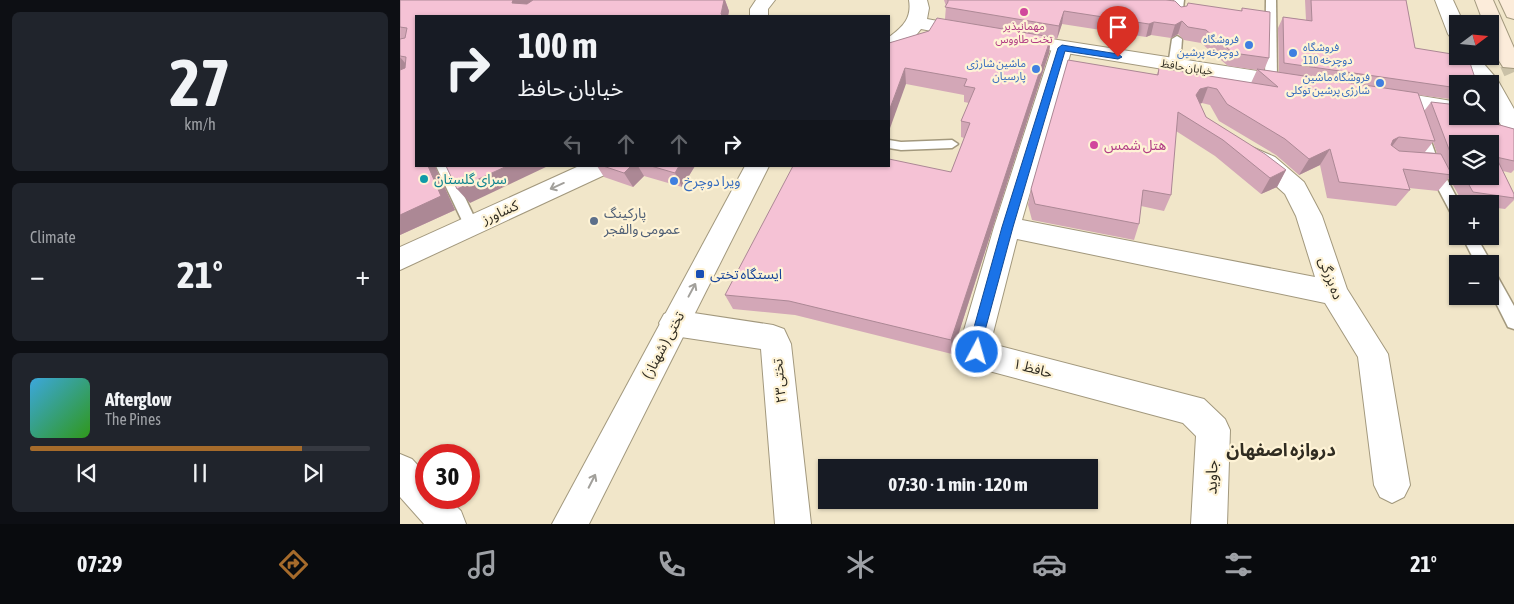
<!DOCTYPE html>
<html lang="en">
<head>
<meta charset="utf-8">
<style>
  body { margin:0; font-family:"Asap Condensed","Noto Sans Arabic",sans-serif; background:#20242c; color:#f1f3f6; height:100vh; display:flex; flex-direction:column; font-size:19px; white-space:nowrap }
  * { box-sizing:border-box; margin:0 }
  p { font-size:16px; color:#9ea1a6 }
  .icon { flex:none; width:28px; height:28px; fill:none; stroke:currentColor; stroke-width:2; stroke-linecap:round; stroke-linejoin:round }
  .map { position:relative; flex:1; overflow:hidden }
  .panel { display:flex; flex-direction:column; gap:12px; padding:12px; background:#0d0f14; width:400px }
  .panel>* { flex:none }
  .guide { position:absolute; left:15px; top:15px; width:475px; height:152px; border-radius:0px; box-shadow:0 1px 4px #0004; background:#171b24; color:#f1f3f6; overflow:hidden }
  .needle { width:32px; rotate:74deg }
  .buttons { position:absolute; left:1049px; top:15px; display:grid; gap:10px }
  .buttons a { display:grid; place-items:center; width:50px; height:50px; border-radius:0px; background:#171b24; box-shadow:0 1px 4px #0004; font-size:25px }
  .speed { position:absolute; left:15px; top:444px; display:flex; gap:10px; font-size:25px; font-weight:700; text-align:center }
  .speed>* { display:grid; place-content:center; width:65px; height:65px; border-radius:50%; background:#171b24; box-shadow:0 1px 4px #0004; line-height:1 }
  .speed .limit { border:8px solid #d22; background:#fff; color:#111 }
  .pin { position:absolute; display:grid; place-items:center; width:42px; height:42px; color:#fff; margin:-51px -21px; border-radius:50% 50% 50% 0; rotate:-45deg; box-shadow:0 0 5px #0007 }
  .pin .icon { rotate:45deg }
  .me { position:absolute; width:55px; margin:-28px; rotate:6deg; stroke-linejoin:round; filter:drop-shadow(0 0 4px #0008) }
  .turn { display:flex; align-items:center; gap:18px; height:105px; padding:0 20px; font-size:22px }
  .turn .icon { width:65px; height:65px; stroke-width:2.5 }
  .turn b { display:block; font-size:35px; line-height:42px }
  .lanes { display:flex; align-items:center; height:48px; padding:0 20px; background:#0003; justify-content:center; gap:25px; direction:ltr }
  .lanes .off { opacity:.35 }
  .big { font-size:38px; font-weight:700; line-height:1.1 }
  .panel .tile { flex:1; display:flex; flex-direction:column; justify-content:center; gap:8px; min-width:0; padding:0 18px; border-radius:8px; background:#20242c }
  .panel .dial { align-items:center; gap:0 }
  .dial b { font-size:65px; line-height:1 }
  .song { display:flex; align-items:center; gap:15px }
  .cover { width:60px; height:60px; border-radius:8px; background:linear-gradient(135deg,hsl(200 70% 55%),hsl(110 70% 35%)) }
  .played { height:5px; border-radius:2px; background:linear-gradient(90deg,#a66b2b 80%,#363941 80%) }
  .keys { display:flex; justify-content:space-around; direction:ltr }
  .heat { display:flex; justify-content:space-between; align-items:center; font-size:28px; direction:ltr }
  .trip { position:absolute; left:418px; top:459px; width:280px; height:50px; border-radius:0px; background:#171b24; box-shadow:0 1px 4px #0004; font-weight:700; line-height:50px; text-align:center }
  .tabs { display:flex; height:80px; justify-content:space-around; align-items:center; background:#090b0e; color:#9ea1a6 }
  .tabs .icon { width:35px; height:35px }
  .tabs .selected { color:#a66b2b }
  .tabs b { font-size:22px; color:#f1f3f6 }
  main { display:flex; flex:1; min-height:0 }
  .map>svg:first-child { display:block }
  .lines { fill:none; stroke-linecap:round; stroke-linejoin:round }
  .secondary-tunnel { stroke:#cac1a7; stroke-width:21; stroke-dasharray:21 11; stroke-linecap:butt }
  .service-casing { stroke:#a2987d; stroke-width:3 }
  .minor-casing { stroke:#a2987d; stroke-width:2 }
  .tertiary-casing { stroke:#a2987d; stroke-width:2 }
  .secondary-casing { stroke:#a2987d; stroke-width:2 }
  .service { fill:#fff; fill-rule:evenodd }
  .minor { fill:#fff; fill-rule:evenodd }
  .tertiary { fill:#fff; fill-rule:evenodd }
  .secondary { fill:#fcecda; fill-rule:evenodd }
  .wall { fill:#d3a7b7; fill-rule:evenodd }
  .shaded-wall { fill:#ac8895 }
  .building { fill:#f5c2d5; stroke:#ac8895 }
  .oneway { stroke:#a2a09b }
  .route { fill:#1a73e8; stroke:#114b97 }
  .hotel-dot { fill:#d1479c; stroke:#fef3d6; stroke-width:2 }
  .shop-dot { fill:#3f7fe0; stroke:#fef3d6; stroke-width:2 }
  .culture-dot { fill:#0f9aa8; stroke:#fef3d6; stroke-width:2 }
  .service-dot { fill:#5c6f8a; stroke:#fef3d6; stroke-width:2 }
  .transit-dot { fill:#1a4fb4; stroke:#fef3d6; stroke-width:2 }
  .labels { text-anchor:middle; stroke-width:4.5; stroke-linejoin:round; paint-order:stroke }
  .far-hotel-label { font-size:11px; fill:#b23c85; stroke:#fef3d6 }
  .far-shop-label { font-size:11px; fill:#366cbe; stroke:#fef3d6; text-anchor:end }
  .far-street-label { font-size:11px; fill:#302c21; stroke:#fef3d6 }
  .hotel-label { font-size:14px; fill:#b23c85; stroke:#fef3d6; text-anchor:start }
  .culture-label { font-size:14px; fill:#0d838f; stroke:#fef3d6; text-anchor:start }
  .shop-label { font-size:14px; fill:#366cbe; stroke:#fef3d6; text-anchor:start }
  .street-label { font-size:14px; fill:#302c21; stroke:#fef3d6 }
  .service-label { font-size:14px; fill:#4e5e75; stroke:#fef3d6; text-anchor:start }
  .transit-label { font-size:14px; fill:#164399; stroke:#fef3d6; text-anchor:start }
  .near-street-label { font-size:16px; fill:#302c21; stroke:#fef3d6 }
  .near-neighbourhood-label { font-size:18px; font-weight:bold; fill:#302c21; stroke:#fef3d6 }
</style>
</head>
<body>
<main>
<section class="panel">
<div class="tile dial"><b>27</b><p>km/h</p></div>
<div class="tile"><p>Climate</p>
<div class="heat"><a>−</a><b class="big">21°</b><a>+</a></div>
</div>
<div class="tile">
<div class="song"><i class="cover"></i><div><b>Afterglow</b><p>The Pines</p></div></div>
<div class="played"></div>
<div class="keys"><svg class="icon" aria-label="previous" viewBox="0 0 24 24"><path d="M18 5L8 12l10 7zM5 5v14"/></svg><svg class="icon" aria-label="pause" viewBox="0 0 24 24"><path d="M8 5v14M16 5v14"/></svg><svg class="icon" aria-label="next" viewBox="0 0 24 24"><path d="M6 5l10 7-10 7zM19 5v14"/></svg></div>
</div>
</section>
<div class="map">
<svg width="1114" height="524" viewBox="0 0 1114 524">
  <rect width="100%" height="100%" fill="#f1e6c9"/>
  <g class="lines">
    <polyline class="secondary-tunnel" points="1110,63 1114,72"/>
    <defs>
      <g id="service">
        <polygon points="774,0 784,0 782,17 778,18 773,15"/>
        <polygon points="866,0 876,0 877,80 871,84 865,80"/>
        <polygon points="777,36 782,39 780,66 774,69 768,66 772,39"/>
        <polygon points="1021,126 1027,130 1039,164 1060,204 1058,204 1058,218 1053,217 1025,164 1015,130"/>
        <polygon points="489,140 501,142 552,140 558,144 552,148 501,150 489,148"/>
        <polygon points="36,166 50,166 78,225 76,229 71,230 66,229"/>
        <polygon points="1062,236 1076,236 1092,264 1090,267 1090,264 1076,264"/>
        <polygon points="1090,270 1095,272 1114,306 1114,329 1108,327 1090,291"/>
      </g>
      <g id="minor">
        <polygon points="1035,0 1053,0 1064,24 1058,24 1058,40 1051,38 1048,34"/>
        <polygon points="662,42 669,44 672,48 622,220 915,277 896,216 885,194 857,169 844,161 840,155 844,149 852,147 875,157 904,182 922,216 947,289 988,354 1010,485 1004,497 992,503 980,497 974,485 958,357 925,303 617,239 592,337 592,344 804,399 825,419 830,430 827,524 791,524 796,436 783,423 589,371 566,362 562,352 562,337 594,227 652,48 655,44"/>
        <polygon points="1058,53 1058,56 1077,56 1097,79 1114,109 1114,137 1106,134 1090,106 1090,84 1077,84 1056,56"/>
        <polygon points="274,310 373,325 384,329 391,344 411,524 375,524 361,349 274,336 264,332 259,323 264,314"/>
        <polygon points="0,454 12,459 26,474 26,498 48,498 61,511 66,524 24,524 0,497"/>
      </g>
      <g id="tertiary">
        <polygon points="356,0 375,0 368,9 368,16 350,16 350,9"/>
        <path d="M 509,0 L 527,0 L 529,8 L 527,19 L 576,28 L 579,32 L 576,36 L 569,38 L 521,29 C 513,40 502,48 489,51 L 489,37 C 503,27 512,18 509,0 Z"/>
        <polygon points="612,33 890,76 898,78 901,83 898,88 890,90 605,43 602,39 605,35"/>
        <polygon points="985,90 1058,102 1058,116 977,102 974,97 977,92"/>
        <polygon points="1090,107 1114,111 1114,121 1106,123 1082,119 1080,116 1090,116"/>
        <polygon points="179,166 214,166 211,172 0,270 0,247"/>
        <polygon points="345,166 369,166 189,524 152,524"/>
      </g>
      <g id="secondary">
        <path d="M 1075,0 L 1093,0 L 1114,48 L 1114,68 L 1103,67 C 1094,54 1090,39 1090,24 L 1084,24 Z"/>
        <polygon points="1099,0 1114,0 1114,19 1107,17"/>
      </g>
    </defs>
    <use href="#service" class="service-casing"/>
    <use href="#minor" class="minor-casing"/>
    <use href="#tertiary" class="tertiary-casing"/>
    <use href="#secondary" class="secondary-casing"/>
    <use href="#service" class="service"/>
    <use href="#minor" class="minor"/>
    <use href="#tertiary" class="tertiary"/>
    <use href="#secondary" class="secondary"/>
  </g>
  <g class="wall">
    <polygon points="0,0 325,0 329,11 328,16 16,16 16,166 35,166 55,210 0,235"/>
    <path d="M 544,0 L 766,0 L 781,7 L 841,11 L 842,8 L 869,58 L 864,70 L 879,72 L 878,28 L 883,17 L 906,20 L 905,0 L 1006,0 L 1015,48 L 1058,84 L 1058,100 L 1018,95 L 1024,111 L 1031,102 L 1089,122 L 1114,129 L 1114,170 L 1111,173 L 1103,171 L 1114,194 L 1114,200 L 1105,209 L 1090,207 L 1090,204 L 1069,204 L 1063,203 L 1049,178 L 1038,191 L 1009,188 L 1010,190 L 996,206 L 927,198 L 920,165 L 899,175 L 876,155 L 819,121 L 810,105 L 802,103 L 800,104 L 806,117 L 886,170 L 877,187 L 861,194 L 815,156 L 776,131 L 771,195 L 764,211 L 741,206 L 739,224 L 734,240 L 632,220 L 628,205 L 631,189 L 757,74 L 759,68 L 851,83 L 857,70 L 828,66 L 801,43 L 784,40 L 778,34 L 771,38 L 751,35 L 746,37 L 662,24 L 657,39 L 651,38 L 649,53 L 552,354 L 395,315 L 333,309 L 325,295 L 551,172 L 564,138 L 561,137 L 561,121 L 569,103 L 564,102 L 564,95 L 506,84 L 489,43 L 529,31 L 545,19 L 546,6 ZM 1033,142 L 1037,153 L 1025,152 ZM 1058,144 L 1090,176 L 1058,176 Z"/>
    <polygon points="197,166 295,166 282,187 244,176 233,187 204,177"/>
  </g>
  <g class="shaded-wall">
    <polygon points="112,0 144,0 121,14 112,3"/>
    <polygon points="324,0 325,0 329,11 328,16 322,16 321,14"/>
    <polygon points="664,11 662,24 657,39 659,26"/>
    <polygon points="782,21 778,34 771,38 775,25"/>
    <polygon points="754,22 751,35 746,37 749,24"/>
    <polygon points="651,37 649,53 552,354 551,340"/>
    <polygon points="0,57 11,70 0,77"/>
    <polygon points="505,68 506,84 489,131 489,111"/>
    <polygon points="808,87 802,103 794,105 796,95 800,89"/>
    <polygon points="999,137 987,153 993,140"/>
    <polygon points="930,149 920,165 899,175 909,159"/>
    <polygon points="28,166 35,166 55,210 0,235 0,215"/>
    <polygon points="107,166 148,166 70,203 57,189"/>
    <polygon points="231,166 238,166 244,176 233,187 224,173"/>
    <polygon points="279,166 295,166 282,187 275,173"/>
    <polygon points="886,170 877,187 861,194 870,178"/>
  </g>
  <g class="building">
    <polygon points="0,0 113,0 112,3 127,4 133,0 324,0 321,14 323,16 16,16 16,166 28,166 41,196 0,215 0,70 5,68 6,57 0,56 0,39 5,38 7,28 0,27"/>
    <polygon points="548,0 766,0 775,1 781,7 787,6 788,3 842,11 842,8 870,12 869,58 833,53 806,30 788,27 782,21 775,25 754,22 749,24 664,11 659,26 545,7 548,2"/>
    <polygon points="911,0 1006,0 1015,48 1058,55 1058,56 1068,57 1077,84 1058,84 1058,88 884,63 883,17 912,21"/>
    <polygon points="537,18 651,37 551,340 389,301 325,295 393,166 489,166 489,159 551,172 570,123 561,121 575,88 564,86 567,79 505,68 489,111 489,43 529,31"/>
    <polygon points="668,60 758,75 759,68 878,87 857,69 1018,93 1035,141 999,137 993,140 991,145 999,151 1041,154 1052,175 1003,169 1010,190 939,182 930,149 909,159 885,139 827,104 817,89 808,87 800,89 796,95 806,117 865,154 886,170 870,178 823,140 778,112 771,195 743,190 739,224 635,204 631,189"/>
    <polygon points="1031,102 1058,105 1058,116 1087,116 1089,122 1114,129 1114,161 1096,157 1114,194 1114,198 1073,192 1064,176 1090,176 1090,144 1058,144 1058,165 1050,152"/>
    <polygon points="46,166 107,166 57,189"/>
    <polygon points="203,166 231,166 224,173"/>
    <polygon points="251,166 279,166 275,173"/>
  </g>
  <defs><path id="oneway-shaft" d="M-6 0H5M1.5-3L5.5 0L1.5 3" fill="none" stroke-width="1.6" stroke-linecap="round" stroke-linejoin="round" transform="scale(1.25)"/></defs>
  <g class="oneway">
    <use href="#oneway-shaft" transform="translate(157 186) rotate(156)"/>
    <use href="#oneway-shaft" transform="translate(292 290) rotate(-62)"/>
    <use href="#oneway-shaft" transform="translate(192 481) rotate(-63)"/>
  </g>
  <polygon class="route" points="662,45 718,54 722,57 718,59 665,51 613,227 583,338 582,356 577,357 573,356 571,338 602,227 658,48"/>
  <g class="hotel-dot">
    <circle cx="624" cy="12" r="5"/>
    <circle cx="694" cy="145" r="5"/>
  </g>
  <g class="shop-dot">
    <circle cx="849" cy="45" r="5"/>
    <circle cx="893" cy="53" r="5"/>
    <circle cx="636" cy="69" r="5"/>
    <circle cx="980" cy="83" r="5"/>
    <circle cx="274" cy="181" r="5"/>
  </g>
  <circle class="culture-dot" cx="24" cy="179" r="5"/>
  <circle class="service-dot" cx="194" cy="221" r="5"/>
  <rect class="transit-dot" x="295" y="269" width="10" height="10" rx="2.5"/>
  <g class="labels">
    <g class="far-hotel-label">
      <text x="624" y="30">مهمانپذیر<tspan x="624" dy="13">تخت طاووس</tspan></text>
    </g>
    <g class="far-shop-label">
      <text x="839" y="43">فروشگاه<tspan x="839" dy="13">دوچرخه پرشین</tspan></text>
      <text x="903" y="51" text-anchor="start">فروشگاه<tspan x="903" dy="13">دوچرخه 110</tspan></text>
      <text x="626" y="67">ماشین شارژی<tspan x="626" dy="13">پارسيان</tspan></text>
      <text x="970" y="81">فروشگاه ماشین<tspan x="970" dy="13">شارژی پرشین توکلی</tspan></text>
    </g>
    <g class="far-street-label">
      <text transform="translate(787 67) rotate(9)" y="4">خیابان حافظ</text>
    </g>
    <g class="hotel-label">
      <text x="704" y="150">هتل شمس</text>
    </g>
    <g class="culture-label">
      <text x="34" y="184">سرای گلستان</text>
    </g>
    <g class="shop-label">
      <text x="284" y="186">ویرا دوچرخ</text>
    </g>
    <g class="street-label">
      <text transform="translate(100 212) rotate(-24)" y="5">کشاورز</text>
      <text transform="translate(931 278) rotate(69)" y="5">ده بزرگی</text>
      <text transform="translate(263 345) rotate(-62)" y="5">تختی ( شهناز )</text>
      <text transform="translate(633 368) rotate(15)" y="5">حافظ ۱</text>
      <text transform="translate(379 381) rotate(-95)" y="5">تختی۲۳</text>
    </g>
    <g class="service-label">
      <text x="204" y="218">پارکینگ<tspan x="204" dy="16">عمومی والفجر</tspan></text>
    </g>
    <g class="transit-label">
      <text x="310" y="279">ایستگاه تختی</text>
    </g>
    <g class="near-street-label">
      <text transform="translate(811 477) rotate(-88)" y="6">جاوید</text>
    </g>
    <g class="near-neighbourhood-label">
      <text x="881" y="456">دروازه اصفهان</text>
    </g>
  </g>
</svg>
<div class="buttons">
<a><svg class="needle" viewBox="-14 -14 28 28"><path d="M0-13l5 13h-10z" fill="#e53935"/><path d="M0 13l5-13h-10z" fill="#9ea1a6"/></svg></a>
<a><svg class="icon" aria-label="search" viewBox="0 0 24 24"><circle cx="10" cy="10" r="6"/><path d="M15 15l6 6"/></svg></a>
<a><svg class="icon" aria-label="layers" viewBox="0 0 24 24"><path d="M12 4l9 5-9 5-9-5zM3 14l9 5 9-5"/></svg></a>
<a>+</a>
<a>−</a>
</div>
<div class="speed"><div class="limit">30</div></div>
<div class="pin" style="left:718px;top:57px;background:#d93025"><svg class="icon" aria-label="arrive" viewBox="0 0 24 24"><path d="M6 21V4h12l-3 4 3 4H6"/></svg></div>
<svg class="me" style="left:577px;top:352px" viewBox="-20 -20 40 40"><circle r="17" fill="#1a73e8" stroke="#fff" stroke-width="3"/><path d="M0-11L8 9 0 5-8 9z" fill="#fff"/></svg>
<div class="trip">07:30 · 1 min · 120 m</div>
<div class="guide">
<div class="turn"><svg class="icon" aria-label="right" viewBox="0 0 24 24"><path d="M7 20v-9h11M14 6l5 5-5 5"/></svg><div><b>100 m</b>خیابان حافظ</div></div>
<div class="lanes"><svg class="icon off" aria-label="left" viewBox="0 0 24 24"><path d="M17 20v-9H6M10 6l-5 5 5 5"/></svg><svg class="icon off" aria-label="ahead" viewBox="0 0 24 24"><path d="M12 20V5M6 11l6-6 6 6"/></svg><svg class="icon off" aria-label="ahead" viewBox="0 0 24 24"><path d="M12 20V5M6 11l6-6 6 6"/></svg><svg class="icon" aria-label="right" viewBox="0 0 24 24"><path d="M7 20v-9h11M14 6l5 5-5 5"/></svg></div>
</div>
</div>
</main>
<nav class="tabs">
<b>07:29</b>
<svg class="icon selected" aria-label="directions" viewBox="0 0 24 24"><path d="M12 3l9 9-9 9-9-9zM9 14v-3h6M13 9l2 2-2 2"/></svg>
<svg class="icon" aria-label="music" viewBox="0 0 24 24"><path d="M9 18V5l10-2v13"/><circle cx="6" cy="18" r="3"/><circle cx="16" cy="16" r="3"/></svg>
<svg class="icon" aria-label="phone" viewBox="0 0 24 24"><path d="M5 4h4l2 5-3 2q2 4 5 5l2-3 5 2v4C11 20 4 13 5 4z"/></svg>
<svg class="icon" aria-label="climate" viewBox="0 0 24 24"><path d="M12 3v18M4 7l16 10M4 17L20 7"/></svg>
<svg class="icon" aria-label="car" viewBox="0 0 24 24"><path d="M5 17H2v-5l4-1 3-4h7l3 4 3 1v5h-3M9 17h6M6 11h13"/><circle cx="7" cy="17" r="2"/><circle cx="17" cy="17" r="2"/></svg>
<svg class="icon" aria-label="filters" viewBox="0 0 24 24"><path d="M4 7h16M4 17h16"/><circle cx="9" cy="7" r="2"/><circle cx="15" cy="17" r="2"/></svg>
<b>21°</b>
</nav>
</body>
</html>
